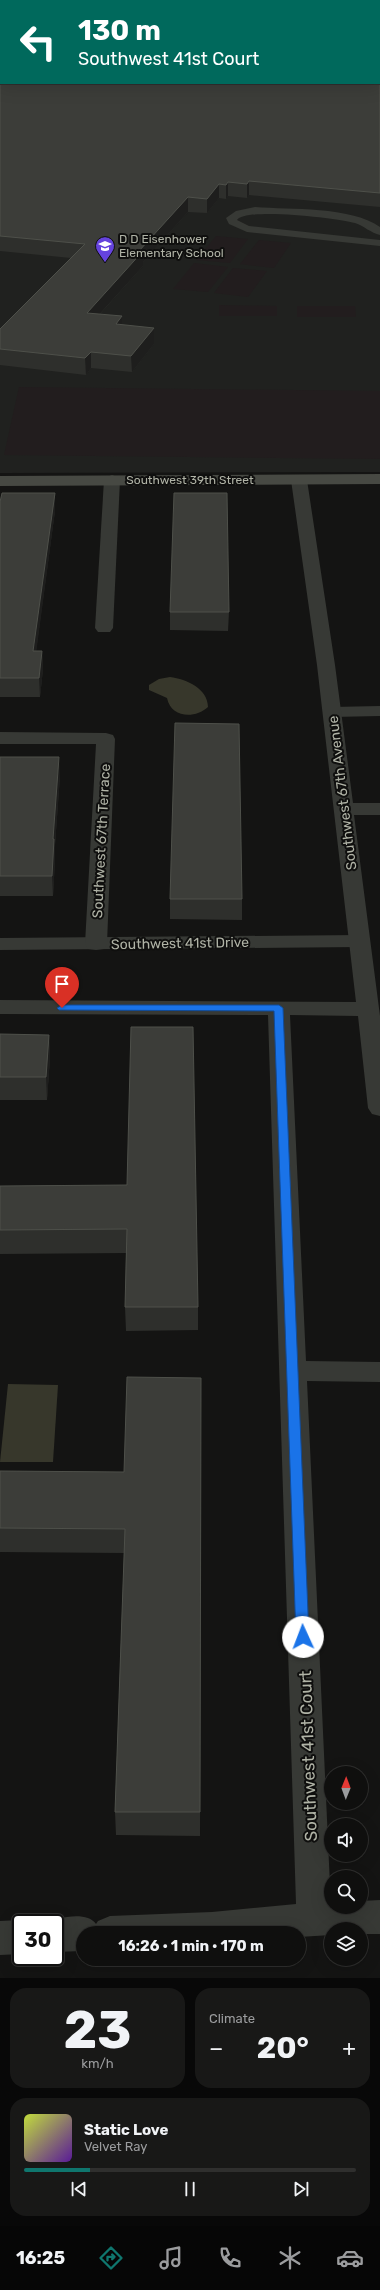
<!DOCTYPE html>
<html lang="en">
<head>
<meta charset="utf-8">
<style>
  body { margin:0; font-family:Rubik,sans-serif; background:#181817; color:#f1f3f6; height:100vh; display:flex; flex-direction:column; font-size:15px; white-space:nowrap }
  * { box-sizing:border-box; margin:0 }
  p { font-size:13px; color:#9b9c9e }
  .icon { flex:none; width:22px; height:22px; fill:none; stroke:currentColor; stroke-width:2; stroke-linecap:round; stroke-linejoin:round }
  .map { position:relative; height:1978px; overflow:hidden }
  .panel { display:flex; flex-direction:column; gap:10px; padding:10px; background:#080808; flex:1 }
  .panel>* { flex:none }
  .top-card { position:absolute; left:0px; top:0px; width:380px; height:84px; box-shadow:0 4px 16px #0002,0 0 0 1px #2f2f2e; background:#00695c; color:#fff; overflow:hidden }
  .needle { width:26px; rotate:1deg }
  .fabs { position:absolute; left:324px; top:1766px; display:grid; gap:8px }
  .fabs a { display:grid; place-items:center; width:44px; height:44px; border-radius:50%; background:#0f0f0e; box-shadow:0 4px 16px #0002,0 0 0 1px #2f2f2e; font-size:20px }
  .speed { position:absolute; left:12px; top:1914px; display:flex; gap:8px; font-size:20px; font-weight:700; text-align:center }
  .speed>* { display:grid; place-content:center; width:52px; height:52px; border-radius:50%; background:#0f0f0e; box-shadow:0 4px 16px #0002,0 0 0 1px #2f2f2e; line-height:1 }
  .speed .limit { border:2px solid #111; border-radius:6px; background:#fff; color:#111 }
  .pin { position:absolute; display:grid; place-items:center; width:34px; height:34px; color:#fff; margin:-41px -17px; border-radius:50% 50% 50% 0; rotate:-45deg; box-shadow:0 0 4px #0007 }
  .pin .icon { rotate:45deg }
  .me { position:absolute; width:44px; margin:-22px; rotate:358deg; stroke-linejoin:round; filter:drop-shadow(0 0 3px #0008) }
  .turn { display:flex; align-items:center; gap:14px; height:84px; padding:0 12px; font-size:18px }
  .turn .icon { width:52px; height:52px; stroke-width:2.5 }
  .turn b { display:block; font-size:28px; line-height:34px }
  .big { font-size:30px; font-weight:700; line-height:1.1 }
  .panel .tile { flex:1; display:flex; flex-direction:column; justify-content:center; gap:6px; min-width:0; padding:0 14px; border-radius:16px; background:#181817 }
  .panel .dial { align-items:center; gap:0 }
  .dial b { font-size:52px; line-height:1 }
  .song { display:flex; align-items:center; gap:12px }
  .cover { width:48px; height:48px; border-radius:6px; background:linear-gradient(135deg,hsl(70 70% 55%),hsl(270 70% 35%)) }
  .played { height:4px; border-radius:2px; background:linear-gradient(90deg,#0f766e 20%,#2f2f2e 20%) }
  .keys { display:flex; justify-content:space-around; direction:ltr }
  .heat { display:flex; justify-content:space-between; align-items:center; font-size:22px; direction:ltr }
  .panel .tiles { flex:1; display:grid; gap:10px; grid-template-columns:1fr 1fr }
  .tile:last-child { grid-column:span 2 }
  .trip { position:absolute; left:76px; top:1926px; width:230px; height:40px; border-radius:20px; background:#0f0f0e; box-shadow:0 4px 16px #0002,0 0 0 1px #2f2f2e; font-weight:700; line-height:40px; text-align:center }
  .tabs { display:flex; height:64px; justify-content:space-around; align-items:center; background:#060606; color:#9b9c9e }
  .tabs .icon { width:28px; height:28px }
  .tabs .selected { color:#0f766e }
  .tabs b { font-size:18px; color:#f1f3f6 }
  .map>svg:first-child { display:block }
  .built { fill:#20211f }
  .green { fill:#221d1e }
  .water { fill:#37372b }
  .lines { fill:none; stroke-linecap:round; stroke-linejoin:round }
  .lane { fill:#373935; fill-rule:evenodd }
  .street { fill:#373935; fill-rule:evenodd }
  .secondary { fill:#474943; fill-rule:evenodd }
  .wall { fill:#2e2f2c }
  .shaded-wall { fill:#1e1e1d }
  .building { fill:#3c3d39; stroke:#4e504a }
  .route { fill:#1a73e8; stroke:#114b97 }
  .labels { text-anchor:middle; stroke-width:4; stroke-linejoin:round; paint-order:stroke }
  .far-poi-label { font-size:12px; fill:#b0b3a6; stroke:#0f0f0e; text-anchor:start }
  .far-street-label { font-size:12px; fill:#b0b3a6; stroke:#0f0f0e }
  .street-label { font-size:14px; fill:#b0b3a6; stroke:#0f0f0e }
  .near-street-label { font-size:17px; fill:#b0b3a6; stroke:#0f0f0e }
</style>
</head>
<body>
<div class="map">
<svg width="380" height="1978" viewBox="0 0 380 1978">
  <rect width="100%" height="100%" fill="#141413"/>
  <polygon class="built" points="32,0 380,0 380,472 0,473 0,9 1,83 379,83 379,1"/>
  <g class="green">
    <polygon points="216,236 248,239 230,263 196,260"/>
    <polygon points="259,240 291,243 274,268 240,264"/>
    <polygon points="194,263 228,267 208,292 173,289"/>
    <polygon points="233,268 267,271 248,297 214,293"/>
    <polygon points="219,305 277,306 277,316 219,316"/>
    <polygon points="297,306 355,306 356,317 297,317"/>
    <polygon points="19,387 380,391 380,459 4,455"/>
  </g>
  <g class="water">
    <path d="M 170,677 C 187,679 208,689 208,707 C 195,719 171,718 167,698 L 149,690 L 149,685 L 159,679 Z"/>
    <polygon points="8,1384 58,1385 53,1462 0,1462"/>
  </g>
  <g class="lines">
    <g class="lane">
      <path d="M 255,207 C 291,210 350,206 380,227 L 380,235 C 371,233 364,226 355,223 C 337,218 246,207 237,220 L 249,226 L 380,240 L 380,246 L 247,232 L 229,224 L 226,218 L 236,211 Z"/>
      <polygon points="380,706 380,716 332,717 326,716 324,712 326,708 332,707"/>
      <polygon points="360,935 367,937 370,941 367,945 360,947 0,950 0,938"/>
    </g>
    <g class="street">
      <rect x="53" y="0" width="11" height="1"/>
      <polygon points="112,475 117,477 120,480 113,628 110,632 98,632 95,628 104,480 107,477"/>
      <path d="M 299,475 L 304,477 L 307,480 L 335,665 L 353,803 L 380,803 L 380,815 L 354,815 L 380,1016 L 380,1116 L 372,1114 L 368,1108 L 358,1016 L 290,1015 L 306,1361 L 380,1362 L 380,1382 L 307,1381 L 331,1907 L 361,1907 L 361,1901 L 380,1900 L 380,1934 L 361,1934 L 361,1929 L 331,1929 L 331,1935 L 299,1937 L 299,1933 L 83,1933 L 83,1951 L 55,1952 L 55,1923 L 43,1923 C 56,1918 87,1910 96,1924 L 98,1921 L 110,1916 L 212,1912 L 296,1904 L 268,1015 L 0,1014 L 0,1000 L 356,1002 L 317,665 L 291,480 L 294,477 Z"/>
      <polygon points="0,732 106,733 113,735 115,739 107,944 104,949 96,950 88,949 85,944 96,744 0,744"/>
      <polygon points="21,1920 28,1923 21,1923 21,1954 0,1955 0,1921"/>
    </g>
    <polygon class="secondary" points="380,474 380,484 0,486 0,476"/>
  </g>
  <g class="wall">
    <polygon points="380,0 380,207 249,195 247,198 228,196 226,199 219,198 207,213 188,212 143,262 143,266 100,314 122,325 154,328 154,344 132,372 91,368 86,375 0,365 0,329 71,258 0,251 0,10 1,83 379,83"/>
    <polygon points="55,493 55,511 36,651 42,651 43,669 40,697 0,697 0,502"/>
    <polygon points="170,612 229,612 228,631 170,630"/>
    <polygon points="0,757 60,776 55,845 55,860 53,896 0,896"/>
    <polygon points="170,899 242,899 242,920 170,919"/>
    <polygon points="0,1034 49,1035 50,1058 47,1100 0,1100"/>
    <polygon points="127,1185 198,1307 198,1330 126,1331 125,1307 126,1253 0,1254 0,1186"/>
    <polygon points="201,1378 200,1836 116,1835 115,1812 124,1553 0,1552 0,1471 124,1472"/>
  </g>
  <g class="shaded-wall">
    <polygon points="379,16 380,16 380,27 379,28"/>
    <polygon points="249,181 249,195 247,198 247,184"/>
    <polygon points="228,182 228,196 226,199 226,185"/>
    <polygon points="219,184 219,198 207,213 207,199"/>
    <polygon points="188,197 188,212 143,262 143,266 87,328 87,313 139,251"/>
    <polygon points="122,316 122,332 116,324"/>
    <polygon points="154,328 154,344 132,372 131,356"/>
    <polygon points="91,352 91,368 86,375 85,358"/>
    <polygon points="55,493 55,511 34,669 33,651"/>
    <polygon points="42,651 43,669 40,697 39,678"/>
    <polygon points="59,757 60,776 55,845 55,860 53,896 52,876 53,839"/>
    <polygon points="49,1035 50,1058 47,1100 46,1077"/>
  </g>
  <g class="building">
    <polygon points="332,0 380,0 380,16 379,16 379,1 331,1"/>
    <polygon points="0,10 1,10 1,83 379,83 379,21 380,23 380,193 249,181 247,184 228,182 226,185 219,184 207,199 188,197 139,251 143,251 87,313 122,316 116,324 154,328 131,356 91,352 85,358 0,349 0,329 85,244 0,236"/>
    <polygon points="2,493 55,493 33,651 42,651 39,678 0,678 0,502"/>
    <polygon points="174,493 227,493 229,612 170,612"/>
    <polygon points="175,723 239,724 242,899 170,899"/>
    <polygon points="0,757 59,757 53,839 54,839 52,876 0,876"/>
    <polygon points="131,1027 193,1027 198,1307 125,1307 127,1229 0,1230 0,1186 127,1185"/>
    <polygon points="0,1034 49,1035 46,1077 0,1077"/>
    <polygon points="127,1377 201,1378 200,1812 115,1812 125,1529 0,1528 0,1471 124,1472"/>
  </g>
  <polygon class="route" points="62,1005 279,1005 283,1008 309,1637 307,1641 298,1641 296,1637 274,1011 59,1010 57,1008"/>
  <defs>
    <symbol id="school-pin" viewBox="-11 -11 22 30"><path d="M0 17L-7.5 6A9.5 9.5 0 1 1 7.5 6Z" fill="#6543dd" stroke="#0f0f0e"/><path d="M0-5L7-2L0 1L-7-2ZM-4 1L0 2.5L4 1V4Q0 6-4 4Z" fill="#fff"/></symbol>
  </defs>
  <g fill-rule="evenodd">
    <use href="#school-pin" x="94" y="235" width="22" height="30"/>
  </g>
  <g class="labels">
    <g class="far-poi-label">
      <text x="119" y="243">D D Eisenhower<tspan x="119" dy="14">Elementary School</tspan></text>
    </g>
    <g class="far-street-label">
      <text x="190" y="484">Southwest 39th Street</text>
    </g>
    <g class="street-label">
      <text transform="translate(342 793) rotate(-97)" y="5">Southwest 67th Avenue</text>
      <text transform="translate(101 841) rotate(-87)" y="5">Southwest 67th Terrace</text>
      <text transform="translate(180 943) rotate(-1)" y="5">Southwest 41st Drive</text>
    </g>
    <g class="near-street-label">
      <text transform="translate(308 1756) rotate(-92)" y="6">Southwest 41st Court</text>
    </g>
  </g>
</svg>
<div class="fabs">
<a><svg class="needle" viewBox="-14 -14 28 28"><path d="M0-13l5 13h-10z" fill="#e53935"/><path d="M0 13l5-13h-10z" fill="#9b9c9e"/></svg></a>
<a><svg class="icon" aria-label="sound" viewBox="0 0 24 24"><path d="M4 9h4l5-4v14l-5-4H4zM17 9q2 3 0 6"/></svg></a>
<a><svg class="icon" aria-label="search" viewBox="0 0 24 24"><circle cx="10" cy="10" r="6"/><path d="M15 15l6 6"/></svg></a>
<a><svg class="icon" aria-label="layers" viewBox="0 0 24 24"><path d="M12 4l9 5-9 5-9-5zM3 14l9 5 9-5"/></svg></a>
</div>
<div class="speed"><div class="limit">30</div></div>
<div class="pin" style="left:62px;top:1008px;background:#d93025"><svg class="icon" aria-label="arrive" viewBox="0 0 24 24"><path d="M6 21V4h12l-3 4 3 4H6"/></svg></div>
<svg class="me" style="left:303px;top:1637px" viewBox="-20 -20 40 40"><circle r="19" fill="#fff"/><path d="M0-13L10 11 0 6-10 11z" fill="#1a73e8"/></svg>
<div class="trip">16:26 · 1 min · 170 m</div>
<div class="top-card">
<div class="turn"><svg class="icon" aria-label="left" viewBox="0 0 24 24"><path d="M17 20v-9H6M10 6l-5 5 5 5"/></svg><div><b>130 m</b>Southwest 41st Court</div></div>
</div>
</div>
<section class="panel">
<div class="tiles">
<div class="tile dial"><b>23</b><p>km/h</p></div>
<div class="tile"><p>Climate</p>
<div class="heat"><a>−</a><b class="big">20°</b><a>+</a></div>
</div>
<div class="tile">
<div class="song"><i class="cover"></i><div><b>Static Love</b><p>Velvet Ray</p></div></div>
<div class="played"></div>
<div class="keys"><svg class="icon" aria-label="previous" viewBox="0 0 24 24"><path d="M18 5L8 12l10 7zM5 5v14"/></svg><svg class="icon" aria-label="pause" viewBox="0 0 24 24"><path d="M8 5v14M16 5v14"/></svg><svg class="icon" aria-label="next" viewBox="0 0 24 24"><path d="M6 5l10 7-10 7zM19 5v14"/></svg></div>
</div>
</div>
</section>
<nav class="tabs">
<b>16:25</b>
<svg class="icon selected" aria-label="directions" viewBox="0 0 24 24"><path d="M12 3l9 9-9 9-9-9zM9 14v-3h6M13 9l2 2-2 2"/></svg>
<svg class="icon" aria-label="music" viewBox="0 0 24 24"><path d="M9 18V5l10-2v13"/><circle cx="6" cy="18" r="3"/><circle cx="16" cy="16" r="3"/></svg>
<svg class="icon" aria-label="phone" viewBox="0 0 24 24"><path d="M5 4h4l2 5-3 2q2 4 5 5l2-3 5 2v4C11 20 4 13 5 4z"/></svg>
<svg class="icon" aria-label="climate" viewBox="0 0 24 24"><path d="M12 3v18M4 7l16 10M4 17L20 7"/></svg>
<svg class="icon" aria-label="car" viewBox="0 0 24 24"><path d="M5 17H2v-5l4-1 3-4h7l3 4 3 1v5h-3M9 17h6M6 11h13"/><circle cx="7" cy="17" r="2"/><circle cx="17" cy="17" r="2"/></svg>
</nav>
</body>
</html>
